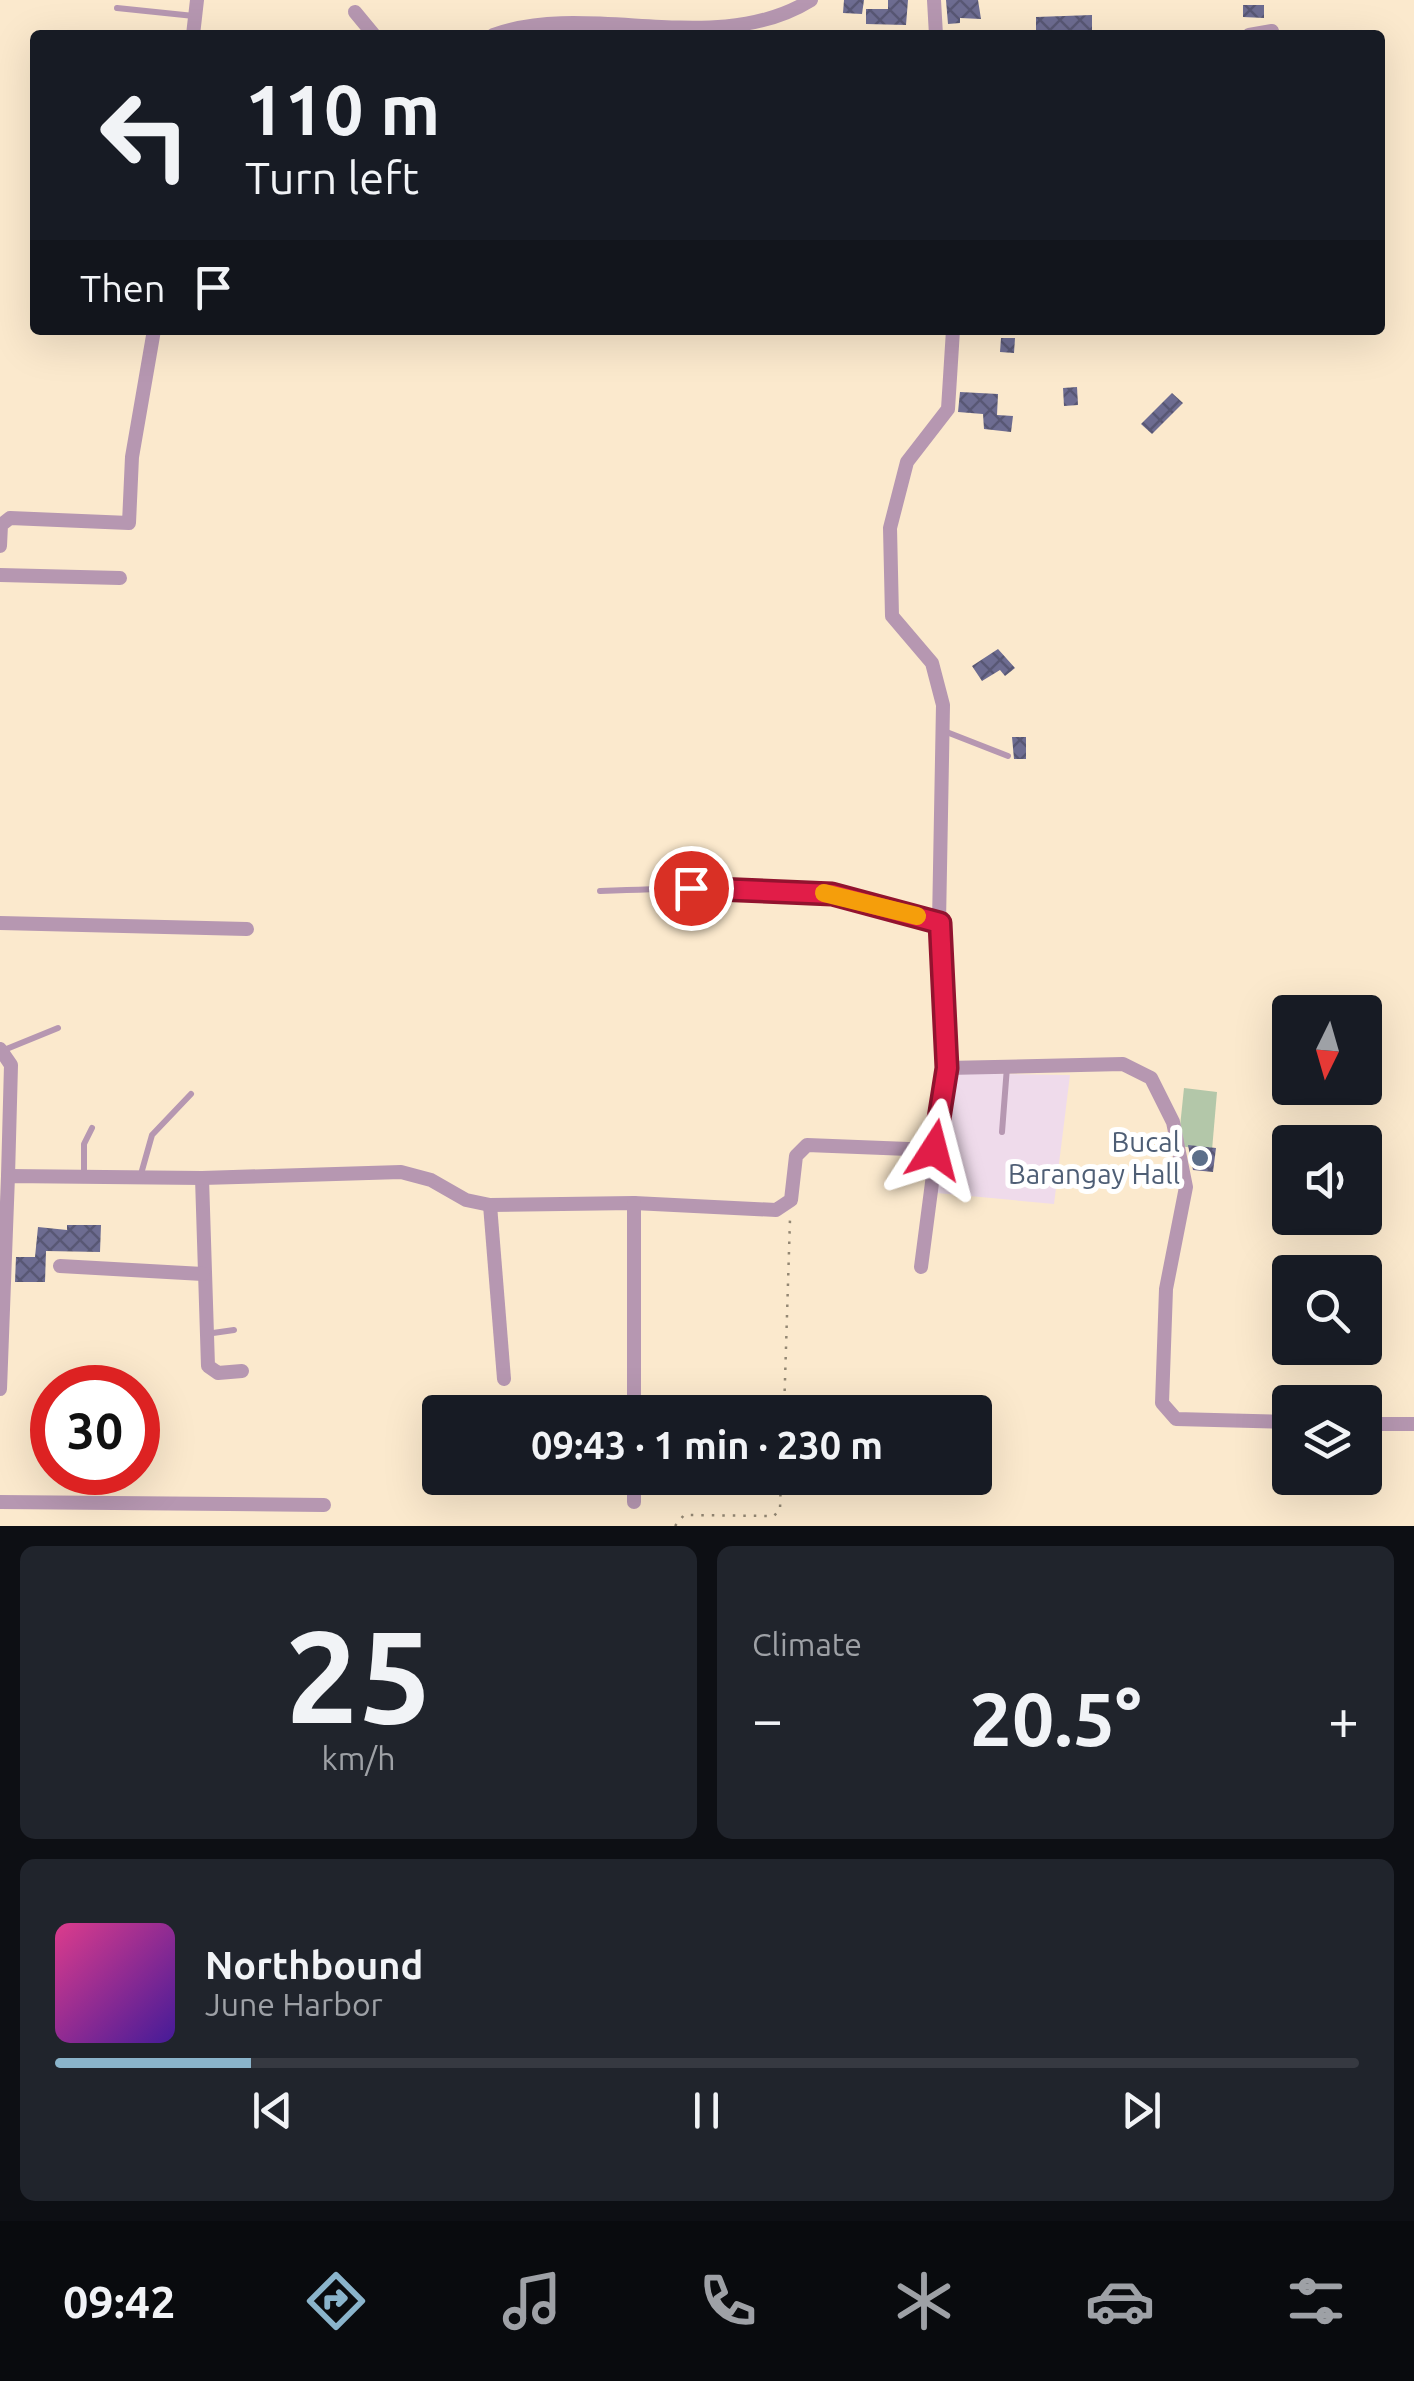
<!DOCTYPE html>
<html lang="en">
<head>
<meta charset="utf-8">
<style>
  body { margin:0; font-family:Ubuntu,sans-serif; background:#20242c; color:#f1f3f6; height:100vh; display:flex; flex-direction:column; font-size:38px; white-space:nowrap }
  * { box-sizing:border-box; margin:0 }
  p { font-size:32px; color:#9ea1a6 }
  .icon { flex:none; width:55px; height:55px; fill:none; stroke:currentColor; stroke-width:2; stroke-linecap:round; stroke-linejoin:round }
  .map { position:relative; height:1526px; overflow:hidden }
  .drawer { display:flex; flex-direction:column; gap:20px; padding:20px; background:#0d0f14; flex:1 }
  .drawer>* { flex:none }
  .guide { position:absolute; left:30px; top:30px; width:1355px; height:305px; border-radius:10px; box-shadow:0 10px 40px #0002; background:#171b24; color:#f1f3f6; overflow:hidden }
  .needle { width:65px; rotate:185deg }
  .fabs { position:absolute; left:1272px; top:995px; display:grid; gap:20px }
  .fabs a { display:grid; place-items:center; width:110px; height:110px; border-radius:10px; background:#171b24; box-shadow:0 10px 40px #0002; font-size:50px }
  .speed { position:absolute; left:30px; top:1365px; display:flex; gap:20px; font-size:50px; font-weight:700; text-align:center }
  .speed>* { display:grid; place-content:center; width:130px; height:130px; border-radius:50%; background:#171b24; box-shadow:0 10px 40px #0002; line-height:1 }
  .speed .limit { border:15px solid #d22; background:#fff; color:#111 }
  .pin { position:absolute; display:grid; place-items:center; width:85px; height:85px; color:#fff; margin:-42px; border:5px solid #fff; border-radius:50%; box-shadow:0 2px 10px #0007 }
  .me { position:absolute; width:110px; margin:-55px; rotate:9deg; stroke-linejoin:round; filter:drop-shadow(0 0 8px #0008) }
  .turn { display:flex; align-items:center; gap:35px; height:210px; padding:0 50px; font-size:45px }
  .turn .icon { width:130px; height:130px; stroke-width:2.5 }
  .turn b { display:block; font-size:70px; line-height:85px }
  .then { display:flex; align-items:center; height:95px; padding:0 50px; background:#0003; gap:20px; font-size:38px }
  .big { font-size:75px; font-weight:700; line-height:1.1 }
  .drawer .widget { flex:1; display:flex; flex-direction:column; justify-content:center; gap:15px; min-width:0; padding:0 35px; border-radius:15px; background:#20242c }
  .drawer .dial { align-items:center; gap:0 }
  .dial b { font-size:130px; line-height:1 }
  .song { display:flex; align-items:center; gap:30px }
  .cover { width:120px; height:120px; border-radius:15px; background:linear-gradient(135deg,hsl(330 70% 55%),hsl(260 70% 35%)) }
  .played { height:10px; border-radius:5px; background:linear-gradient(90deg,#8ab4cb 15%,#363941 15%) }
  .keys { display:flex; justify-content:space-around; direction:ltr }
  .heat { display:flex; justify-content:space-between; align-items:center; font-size:55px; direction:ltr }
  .drawer .tiles { flex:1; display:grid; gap:20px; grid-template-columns:1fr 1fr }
  .widget:last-child { grid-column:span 2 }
  .trip { position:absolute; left:422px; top:1395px; width:570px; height:100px; border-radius:10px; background:#171b24; box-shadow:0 10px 40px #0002; font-weight:700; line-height:100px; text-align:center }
  .tabs { display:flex; height:160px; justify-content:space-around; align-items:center; background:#090b0e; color:#9ea1a6 }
  .tabs .icon { width:70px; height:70px }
  .tabs .current { color:#8ab4cb }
  .tabs b { font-size:45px; color:#f1f3f6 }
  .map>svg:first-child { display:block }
  .education { fill:#efdbeb }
  .grass { fill:#b3c7a9 }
  .building { fill:url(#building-cross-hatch) }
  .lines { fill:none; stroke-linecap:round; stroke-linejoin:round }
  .path { stroke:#938773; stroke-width:2.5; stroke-dasharray:2.5 8; stroke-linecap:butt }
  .lane { stroke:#b697b1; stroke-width:6 }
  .street { stroke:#b697b1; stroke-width:14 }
  .route-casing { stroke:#92132f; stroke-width:25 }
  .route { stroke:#e11d48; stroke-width:18 }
  .slow { stroke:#f59e0b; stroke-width:18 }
  .service-dot { fill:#5c6f8a; stroke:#fff; stroke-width:4 }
  .labels { text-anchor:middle; stroke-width:10; stroke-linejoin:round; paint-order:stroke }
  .service-label { font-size:28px; fill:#4e5e75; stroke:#fff; text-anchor:end }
</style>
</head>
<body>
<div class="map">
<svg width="1414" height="1526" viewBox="0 0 1414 1526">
  <defs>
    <pattern id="building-cross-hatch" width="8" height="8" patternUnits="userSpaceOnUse" patternTransform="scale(2.5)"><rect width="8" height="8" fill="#6d6c91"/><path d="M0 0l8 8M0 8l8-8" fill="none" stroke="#585774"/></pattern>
  </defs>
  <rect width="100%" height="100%" fill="#fbe9cd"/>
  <polygon class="education" points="939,1073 1070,1075 1054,1204 937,1193"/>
  <polygon class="grass" points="1184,1088 1217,1092 1212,1150 1178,1146"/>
  <g class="building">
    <polygon points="844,0 864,0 862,14 843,13"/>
    <polygon points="888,0 908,0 906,25 866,24 866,9 888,9"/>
    <polygon points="946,0 978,0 981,19 960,18 960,23 948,24"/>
    <polygon points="1243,5 1264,5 1264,18 1243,17"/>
    <polygon points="1092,15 1092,30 1036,35 1036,17"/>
    <polygon points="1001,338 1015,338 1014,353 1000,352"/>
    <polygon points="1077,387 1078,405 1064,406 1063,388"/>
    <polygon points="960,392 998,394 997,415 1013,416 1011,432 984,429 983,414 958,412"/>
    <polygon points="1172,393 1183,403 1152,434 1141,424"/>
    <polygon points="998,649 1015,668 1005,676 1000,670 982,681 972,666"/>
    <polygon points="1012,737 1026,737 1026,759 1014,759"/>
    <polygon points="1188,1145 1216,1148 1213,1172 1193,1170"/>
    <polygon points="67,1225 101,1225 100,1252 46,1251 45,1282 15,1282 16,1257 35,1257 38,1227 67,1230"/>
  </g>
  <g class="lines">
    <g class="path">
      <polyline points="784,1412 790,1219"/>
      <polyline points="675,1526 684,1515 774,1516 780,1509 781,1478"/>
    </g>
    <g class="lane">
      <polyline points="117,8 194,16"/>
      <polyline points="944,731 1008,756"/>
      <path d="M 600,891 C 724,886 818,884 938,923"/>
      <polyline points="4,1050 58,1028"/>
      <polyline points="1002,1132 1007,1067"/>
      <polyline points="141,1174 152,1135 191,1094"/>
      <polyline points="84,1175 84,1144 92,1128"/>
      <polyline points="206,1334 234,1330"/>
    </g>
    <g class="street">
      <polyline points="934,0 936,35"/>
      <polyline points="355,12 374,35"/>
      <polyline points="193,35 197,0"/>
      <path d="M 493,35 C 591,0 716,59 811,0"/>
      <polyline points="1249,35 1272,31"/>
      <polyline points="0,546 1,525 10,518 129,523 132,457 154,330"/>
      <polyline points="0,575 120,578"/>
      <polyline points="0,923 247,929"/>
      <polyline points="0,1049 11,1065 8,1176"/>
      <polyline points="947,1068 1123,1064 1151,1078 1173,1122 1186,1187 1166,1289 1162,1403 1176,1419 1290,1422"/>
      <polyline points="202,1178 208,1366 218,1373 242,1371"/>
      <polyline points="490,1205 504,1379"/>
      <polyline points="60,1266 203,1274"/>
      <polyline points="921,1267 947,1068 939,923 943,705 932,663 892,616 890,528 907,462 948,409 953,330"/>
      <polyline points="0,1389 8,1176 202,1178 401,1172 431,1180 466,1200 490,1205 634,1203 776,1210 791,1200 796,1156 807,1145 934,1150"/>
      <polyline points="634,1412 634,1203"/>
      <polyline points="1365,1424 1414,1424"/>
      <polyline points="0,1502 324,1505"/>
      <polyline points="634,1502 634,1478"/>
    </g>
  </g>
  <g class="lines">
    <defs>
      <polyline id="route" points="691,888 832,894 940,923 947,1068 934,1150"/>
    </defs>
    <use href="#route" class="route-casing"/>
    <use href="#route" class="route"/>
    <polyline class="slow" points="824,893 917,916"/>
  </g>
  <circle class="service-dot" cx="1200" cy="1158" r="10"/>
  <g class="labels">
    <g class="service-label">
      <text x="1180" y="1152">Bucal<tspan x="1180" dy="32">Barangay Hall</tspan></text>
    </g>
  </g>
</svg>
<div class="fabs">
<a><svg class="needle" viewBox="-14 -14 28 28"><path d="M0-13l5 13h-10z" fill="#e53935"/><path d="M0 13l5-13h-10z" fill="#9ea1a6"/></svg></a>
<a><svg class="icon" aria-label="sound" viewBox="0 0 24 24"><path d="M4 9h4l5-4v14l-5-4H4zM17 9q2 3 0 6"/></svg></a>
<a><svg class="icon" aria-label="search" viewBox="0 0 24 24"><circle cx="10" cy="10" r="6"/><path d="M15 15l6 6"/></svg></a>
<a><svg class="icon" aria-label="layers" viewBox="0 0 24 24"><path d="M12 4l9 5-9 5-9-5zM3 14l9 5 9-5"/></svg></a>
</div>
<div class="speed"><div class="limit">30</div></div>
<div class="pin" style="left:691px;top:888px;background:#d93025"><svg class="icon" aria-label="arrive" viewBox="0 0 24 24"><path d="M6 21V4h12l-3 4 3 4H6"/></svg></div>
<svg class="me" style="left:934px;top:1150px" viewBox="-20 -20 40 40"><path d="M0-17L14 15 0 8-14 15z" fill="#e11d48" stroke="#fff" stroke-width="4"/></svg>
<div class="trip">09:43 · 1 min · 230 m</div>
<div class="guide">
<div class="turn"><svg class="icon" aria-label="left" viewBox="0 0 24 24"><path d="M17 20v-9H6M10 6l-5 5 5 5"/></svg><div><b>110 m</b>Turn left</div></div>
<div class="then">Then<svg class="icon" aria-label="arrive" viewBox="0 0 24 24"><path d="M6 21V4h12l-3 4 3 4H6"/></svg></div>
</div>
</div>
<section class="drawer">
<div class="tiles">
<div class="widget dial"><b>25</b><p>km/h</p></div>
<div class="widget"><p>Climate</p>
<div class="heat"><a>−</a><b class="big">20.5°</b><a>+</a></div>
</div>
<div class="widget">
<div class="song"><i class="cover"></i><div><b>Northbound</b><p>June Harbor</p></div></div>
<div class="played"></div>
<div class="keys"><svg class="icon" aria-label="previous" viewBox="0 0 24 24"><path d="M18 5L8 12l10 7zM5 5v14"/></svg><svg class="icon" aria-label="pause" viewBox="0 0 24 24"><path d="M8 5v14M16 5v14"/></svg><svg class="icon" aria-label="next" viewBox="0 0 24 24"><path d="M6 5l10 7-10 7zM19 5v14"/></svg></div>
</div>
</div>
</section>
<nav class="tabs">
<b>09:42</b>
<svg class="icon current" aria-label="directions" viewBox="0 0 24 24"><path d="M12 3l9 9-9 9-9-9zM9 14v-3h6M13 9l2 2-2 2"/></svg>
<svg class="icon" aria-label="music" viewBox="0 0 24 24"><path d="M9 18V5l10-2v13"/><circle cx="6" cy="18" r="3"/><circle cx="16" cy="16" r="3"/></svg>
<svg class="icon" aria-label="phone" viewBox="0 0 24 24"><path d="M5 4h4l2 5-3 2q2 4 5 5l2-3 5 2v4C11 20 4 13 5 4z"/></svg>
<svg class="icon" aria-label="climate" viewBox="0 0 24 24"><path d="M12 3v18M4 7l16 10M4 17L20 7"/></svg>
<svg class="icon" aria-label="car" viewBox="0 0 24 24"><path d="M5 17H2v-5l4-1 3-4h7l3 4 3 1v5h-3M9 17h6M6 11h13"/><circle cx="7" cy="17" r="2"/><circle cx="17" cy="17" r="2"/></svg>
<svg class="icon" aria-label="filters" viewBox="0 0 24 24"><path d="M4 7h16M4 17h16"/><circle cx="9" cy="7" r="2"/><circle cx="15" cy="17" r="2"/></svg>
</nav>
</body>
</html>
